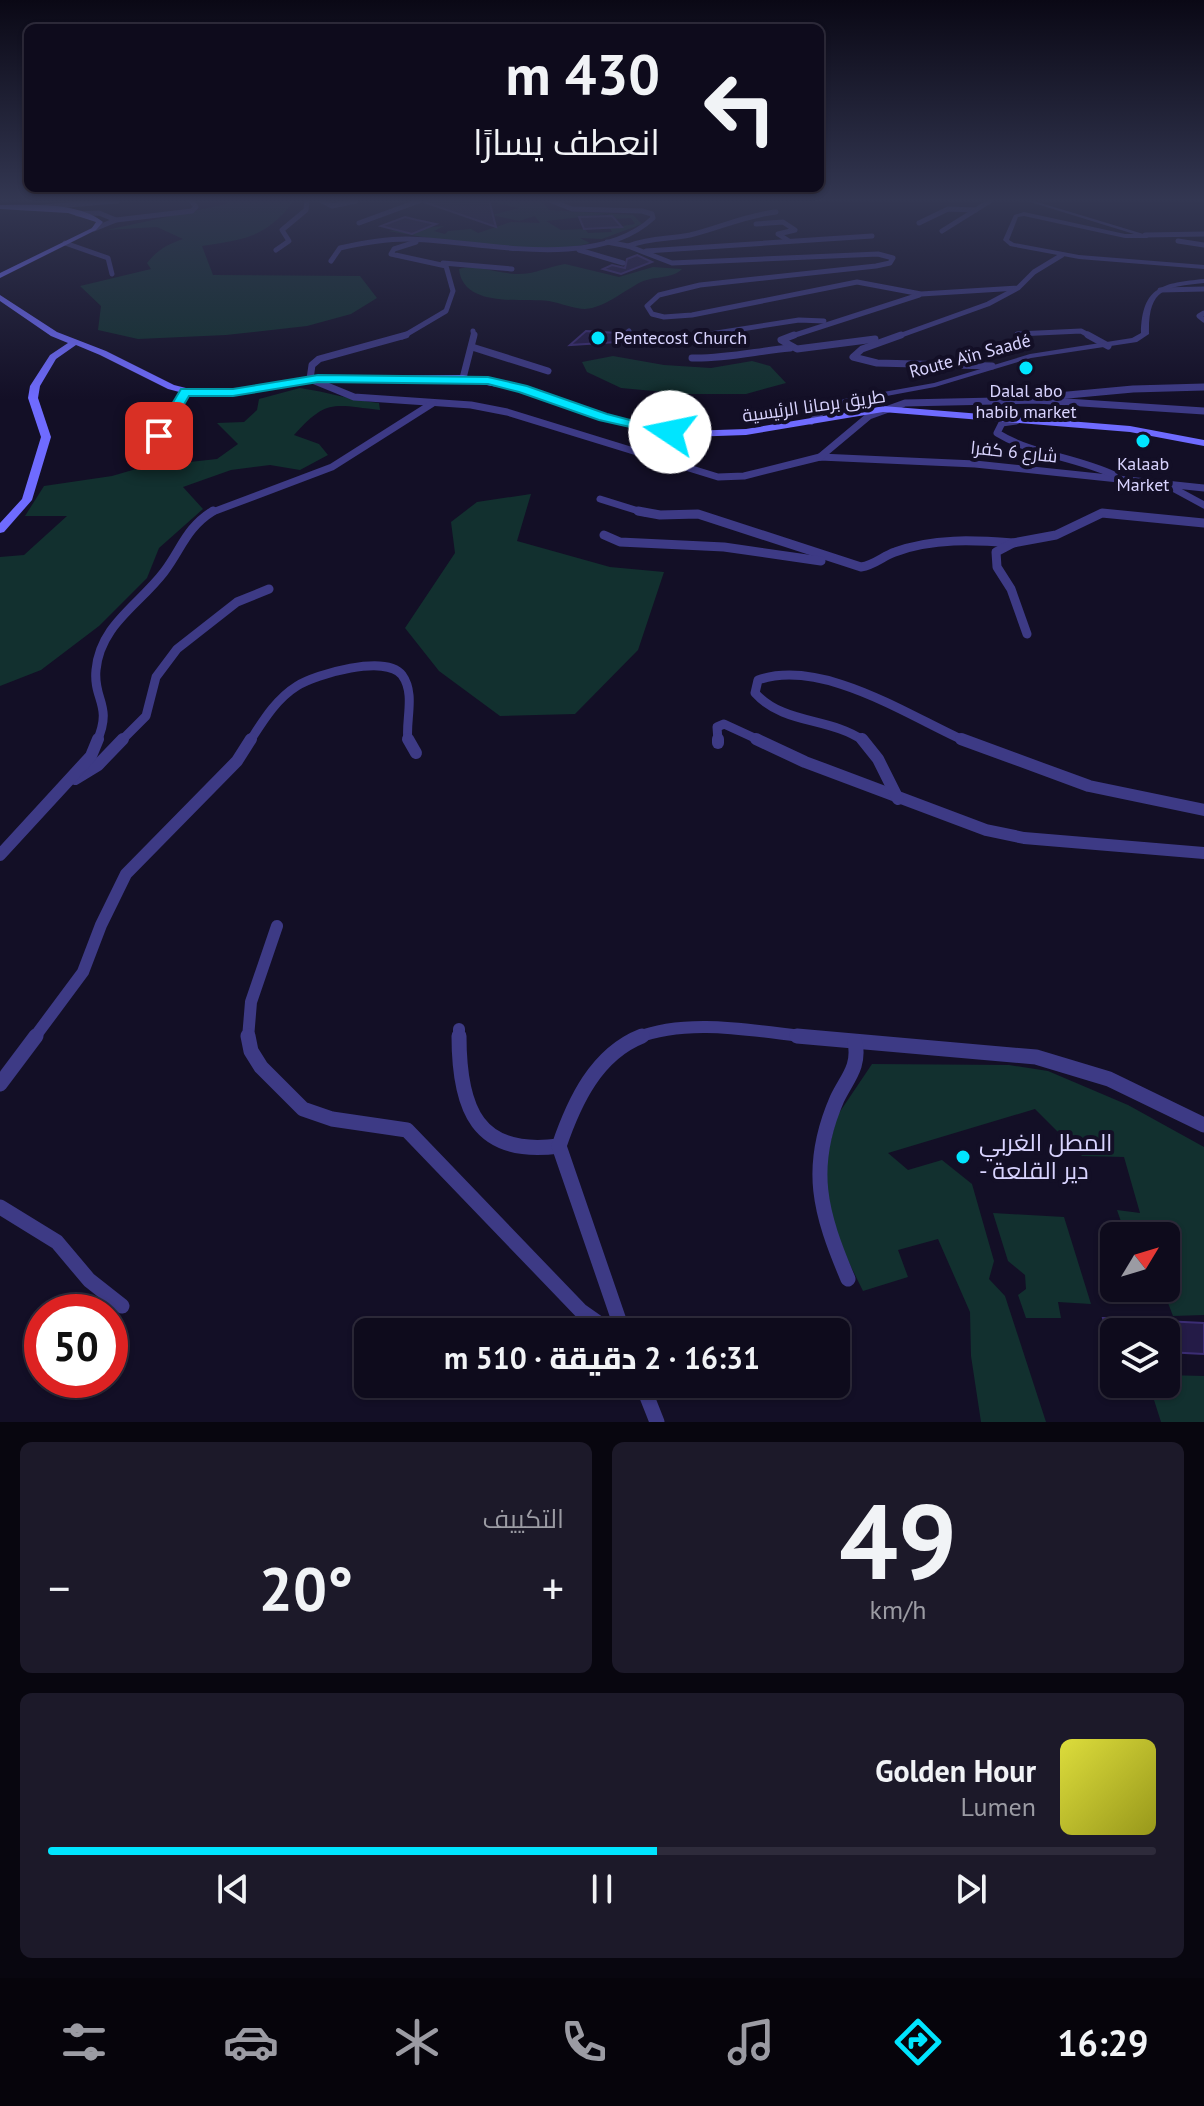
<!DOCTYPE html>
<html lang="ar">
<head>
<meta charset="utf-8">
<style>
  body { margin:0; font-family:"PT Sans",Cairo,sans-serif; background:#1c1929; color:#f1f3f6; direction:rtl; height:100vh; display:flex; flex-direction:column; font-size:30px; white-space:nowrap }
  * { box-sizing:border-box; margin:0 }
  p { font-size:26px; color:#9b9ba3 }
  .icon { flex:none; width:44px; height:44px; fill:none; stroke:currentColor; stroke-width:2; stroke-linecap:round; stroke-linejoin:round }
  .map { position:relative; height:1422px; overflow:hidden; direction:ltr }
  .side { display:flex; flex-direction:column; gap:20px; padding:20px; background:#08060f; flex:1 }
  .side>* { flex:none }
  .hud { position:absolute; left:24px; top:24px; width:800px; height:168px; border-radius:12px; box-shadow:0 2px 6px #0004,0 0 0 2px #2e2b3b; direction:rtl; background:#0e0b1c; color:#f1f3f6; overflow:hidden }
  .needle { width:52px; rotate:52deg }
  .buttons { position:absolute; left:1100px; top:1222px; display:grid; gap:16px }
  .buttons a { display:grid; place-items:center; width:80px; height:80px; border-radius:12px; background:#0e0b1c; box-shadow:0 2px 6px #0004,0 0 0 2px #2e2b3b; font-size:40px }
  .speed { position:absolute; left:24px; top:1294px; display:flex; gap:16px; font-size:40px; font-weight:700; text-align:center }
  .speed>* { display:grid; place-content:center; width:104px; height:104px; border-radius:50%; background:#0e0b1c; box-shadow:0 2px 6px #0004,0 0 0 2px #2e2b3b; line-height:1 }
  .speed .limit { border:12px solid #d22; background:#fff; color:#111 }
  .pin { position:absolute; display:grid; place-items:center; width:68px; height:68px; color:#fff; margin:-34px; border-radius:16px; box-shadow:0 4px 12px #0006 }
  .me { position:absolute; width:88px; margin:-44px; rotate:281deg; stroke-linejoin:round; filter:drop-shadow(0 0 6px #0008) }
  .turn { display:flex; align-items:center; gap:28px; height:168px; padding:0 32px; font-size:36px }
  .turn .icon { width:104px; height:104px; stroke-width:2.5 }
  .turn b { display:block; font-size:56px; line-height:68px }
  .big { font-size:60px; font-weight:800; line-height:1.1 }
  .side .card { flex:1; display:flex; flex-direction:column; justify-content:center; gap:12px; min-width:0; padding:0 28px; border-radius:12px; background:#1c1929 }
  .side .dial { align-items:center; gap:0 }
  .dial b { font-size:104px; line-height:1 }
  .song { display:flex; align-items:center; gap:24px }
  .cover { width:96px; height:96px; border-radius:12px; background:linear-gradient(135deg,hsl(60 70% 55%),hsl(60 70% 35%)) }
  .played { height:8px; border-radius:4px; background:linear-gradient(90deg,#00e5ff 55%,#2e2b3b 55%) }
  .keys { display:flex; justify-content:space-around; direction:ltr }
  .heat { display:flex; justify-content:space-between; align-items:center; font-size:44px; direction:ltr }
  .side .tiles { flex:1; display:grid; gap:20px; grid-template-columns:1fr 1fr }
  .card:last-child { grid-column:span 2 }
  .trip { position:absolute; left:354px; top:1318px; width:496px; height:80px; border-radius:12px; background:#0e0b1c; box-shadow:0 2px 6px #0004,0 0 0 2px #2e2b3b; font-weight:800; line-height:80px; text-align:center; direction:rtl }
  .tab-bar { display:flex; height:128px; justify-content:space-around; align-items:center; background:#06040b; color:#9b9ba3 }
  .tab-bar .icon { width:56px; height:56px }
  .tab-bar .selected { color:#00e5ff }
  .tab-bar b { font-size:36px; color:#f1f3f6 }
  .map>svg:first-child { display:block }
  .green { fill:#12302f; fill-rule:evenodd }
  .building { fill:#241b47; stroke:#3b2d73; stroke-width:2 }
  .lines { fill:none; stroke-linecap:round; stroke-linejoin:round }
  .minor-far4 { stroke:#3d3a85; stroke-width:5 }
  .minor-far3 { stroke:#3d3a85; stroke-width:7 }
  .minor-far2 { stroke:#3d3a85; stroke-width:9 }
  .minor-far1 { stroke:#3d3a85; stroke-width:12 }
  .minor { stroke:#3d3a85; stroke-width:15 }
  .tertiary { fill:#3d3a85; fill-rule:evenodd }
  .secondary { fill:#6f6bff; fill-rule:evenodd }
  .route { fill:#00e5ff; stroke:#0095a6; stroke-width:2 }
  .poi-dot { fill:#00e5ff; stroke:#130f26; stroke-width:3 }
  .labels { text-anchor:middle; stroke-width:8; stroke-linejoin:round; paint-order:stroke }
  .far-poi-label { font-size:18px; fill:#d9d4ff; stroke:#130f26 }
  .far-street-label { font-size:18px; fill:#d9d4ff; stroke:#130f26 }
  .near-poi-label { font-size:24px; fill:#d9d4ff; stroke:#130f26; text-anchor:start }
</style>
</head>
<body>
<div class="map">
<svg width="1204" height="1422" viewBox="0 0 1204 1422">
  <rect width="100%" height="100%" fill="#130f26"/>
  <g class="green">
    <path d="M 225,201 L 294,201 C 265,238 246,239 202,246 L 213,275 L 360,276 L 377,298 L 351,314 L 307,326 L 226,335 L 138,339 L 98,330 L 101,306 L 80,286 L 151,269 L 147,263 C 157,250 168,244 183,239 L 157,227 L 107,230 L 226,204 Z"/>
    <path d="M 486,201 L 542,201 L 549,210 L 633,215 L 642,224 L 602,239 L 580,238 L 590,243 C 538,259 442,240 388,231 L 444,226 L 434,231 L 445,234 L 448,231 L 471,229 L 478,233 L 511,222 L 540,223 L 535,216 L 519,221 L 492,215 L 519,208 ZM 607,214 L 613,219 L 631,218 L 635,224 L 610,228 L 612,232 L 588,233 L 585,229 L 561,230 L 546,221 Z"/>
    <path d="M 565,264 L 619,277 L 653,267 L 682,269 C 672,279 654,276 641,282 C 625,290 604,308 585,309 C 575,309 560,303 549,301 C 520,298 463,308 459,269 C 475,264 497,273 515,274 C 533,275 547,267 565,264 Z"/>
    <polygon points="613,356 664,365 711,368 752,361 770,366 786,383 746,394 686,394 621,388 587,372 582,362"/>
    <path d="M 300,388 C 327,392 352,400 379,403 L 380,410 C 334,405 327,398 294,435 L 319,444 L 328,455 L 300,470 L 270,465 L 231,470 L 183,487 L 203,509 L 159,548 L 147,578 L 99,626 L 41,670 L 0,686 L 0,557 L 24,555 L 67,516 L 25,516 L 44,486 L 112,476 L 143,467 L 217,459 L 238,444 L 217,423 L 244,422 L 257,410 L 259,399 Z"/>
    <polygon points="531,494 517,541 610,567 664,572 638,650 575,714 500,716 439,671 405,628 455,553 451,522 477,502"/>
    <polygon points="872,1064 1009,1065 1048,1071 1128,1105 1204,1147 1204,1315 1173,1316 1165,1295 1144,1289 1166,1288 1166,1236 1126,1236 1117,1210 1140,1213 1124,1157 1082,1156 1035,1109 888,1153 908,1170 942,1160 972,1184 994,1261 989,1279 1005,1296 1046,1422 981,1422 971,1356 970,1312 938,1239 898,1250 908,1277 863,1291 826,1216 821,1180 837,1116"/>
    <polygon points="993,1213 1064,1217 1091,1304 1058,1302 1061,1318 1026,1318 1018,1295 1026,1289 1025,1275 1008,1261"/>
    <polygon points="1166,1375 1204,1376 1204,1422 1161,1422 1149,1384 1166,1384"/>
  </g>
  <g class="building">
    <polygon points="424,200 489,200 496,227 424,202"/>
    <polygon points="612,216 622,227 584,229 579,217"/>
    <polygon points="405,217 417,220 436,224 412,234 381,226"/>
    <polygon points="637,255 652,262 621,274 603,269 612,265 625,268 627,259"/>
    <polygon points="586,331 617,333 617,342 570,345"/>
    <polygon points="1103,1318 1204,1323 1204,1354 1166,1352 1166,1332 1107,1332"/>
  </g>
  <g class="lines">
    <g class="minor-far4">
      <polyline points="322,201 332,206 356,201"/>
      <polyline points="43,207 117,201"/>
      <polyline points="77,214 99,213 116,220 94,229"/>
      <polyline points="116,220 192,211 196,207 191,201"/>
      <polyline points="359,223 419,201"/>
      <polyline points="919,223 948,209 976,210"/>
      <polyline points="756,224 783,222 795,230 778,234 789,241"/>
      <polyline points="942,231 990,201"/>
      <polyline points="1145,235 1204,234"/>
      <polyline points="1178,241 1204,245"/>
      <polyline points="607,242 628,246 672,263 878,254 893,258 890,263 876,266 700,285 659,295 647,306 652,314 664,317 692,315 857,282 921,294 1018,288 1034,272 1062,255"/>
      <polyline points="65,243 108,258 112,274"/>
      <path d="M 628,246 C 648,238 669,239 690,235 C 720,228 746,215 776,212"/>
      <polyline points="276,250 289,241 282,230 306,210 307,201"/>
      <polyline points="579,250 623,263"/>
      <polyline points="646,251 872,236"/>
      <path d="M 331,261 L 340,248 C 362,243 384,239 407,239 C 478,240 594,273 653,218 L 652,214 L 642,211 L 572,209 L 552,201"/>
      <polyline points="443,263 512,269"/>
      <polyline points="1160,290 1204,289"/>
      <polyline points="1204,313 1199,316 1204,320"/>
      <polyline points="473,331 474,337"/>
      <polyline points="1017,334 1081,331 1092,337"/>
      <polyline points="402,337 446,311 453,291 446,266 391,254 394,249 416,242"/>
      <polyline points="622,337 629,331"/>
      <polyline points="691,337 799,320 824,321"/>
      <polyline points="789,337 919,295"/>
      <polyline points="896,337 988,304 1016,289"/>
    </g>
    <g class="minor-far3">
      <polyline points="406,335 319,359 312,365 310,379 354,397 471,405 507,412 718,477 744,476 820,457 975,464 1204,488"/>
      <polyline points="623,335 623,341 646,344 704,335"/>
      <polyline points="794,335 781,340 797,349 875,339"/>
      <polyline points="901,335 862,349 853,357 877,363 992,366"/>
      <polyline points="1088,335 1108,346"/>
      <polyline points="472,347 548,371"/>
      <path d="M 692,358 C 725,359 757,351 790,348"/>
      <polyline points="463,378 474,335"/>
      <polyline points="1046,397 1133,389 1204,387"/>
      <path d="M 1016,421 L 1002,423 L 997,433 C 1033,455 1076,457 1114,475"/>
      <polyline points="159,436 185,392"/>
      <polyline points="820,457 869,416 905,403 1036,400 1204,411"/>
      <polyline points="1169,486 1204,505"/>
      <polyline points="600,499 645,513"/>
      <polyline points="210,513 332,467 433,403"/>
    </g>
    <g class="minor-far2">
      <path d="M 638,511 L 660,515 L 698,514 L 861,567 C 875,565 883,556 895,552 C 933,538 974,540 1013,543"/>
      <polyline points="604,535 620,542 724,547 821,561"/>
      <polyline points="1027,634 1011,589 997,567 996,552 1013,543 1056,535 1102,513 1204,523"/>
      <path d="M 97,741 C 113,705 93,700 96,670 C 100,625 139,605 164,572 C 182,548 186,528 213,511"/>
      <polyline points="121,741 146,716 156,677 177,649 237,602 269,589"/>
      <path d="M 250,741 C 263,721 276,699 297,686 C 316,674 386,654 402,675 C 416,694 405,721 408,741"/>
      <polyline points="718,741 717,727 724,724 761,741"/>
      <path d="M 864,741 C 830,717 784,725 755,693 L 758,680 C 822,658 907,715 965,741"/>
    </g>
    <g class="minor-far1">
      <polyline points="408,739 416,753"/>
      <polyline points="718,739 718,743"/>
      <polyline points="756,739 805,762 986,830 1024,838 1204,853"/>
      <polyline points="862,739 878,759 898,799"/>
      <polyline points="961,739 1089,786 1204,810"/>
      <polyline points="75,779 98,765 123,739"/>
      <polyline points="0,855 91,756 98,739"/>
      <polyline points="459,1029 459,1038"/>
      <polyline points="34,1038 83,972 101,925 126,874 237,761 251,739"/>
      <polyline points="248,1038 251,1002 277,926"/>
      <path d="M 636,1038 C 692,1016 762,1033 820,1038"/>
    </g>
    <g class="minor">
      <polyline points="248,1036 251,1051 261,1067 303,1109 332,1119 407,1130 581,1311 611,1332"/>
      <path d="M 459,1036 C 459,1109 477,1157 559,1146"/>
      <polyline points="797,1036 1036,1057 1109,1079 1204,1125"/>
      <polyline points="0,1084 36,1036"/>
      <polyline points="0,1207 57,1242 89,1280 122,1306"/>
      <path d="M 848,1279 C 820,1213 807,1168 837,1099 C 847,1078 860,1067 855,1042"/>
      <path d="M 623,1332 L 559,1146 C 574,1102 596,1054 642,1036"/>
      <polyline points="642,1384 657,1422"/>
    </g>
    <g class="tertiary">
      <polygon points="1027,201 1034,201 1150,236 1147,238 1125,238 1024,216 1018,217 1009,240 1014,243 1079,255 1204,265 1204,269 1079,259 1010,246 1003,240 1014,215 1024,212 1125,234 1134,234"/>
      <path d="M 1204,279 L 1204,283 C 1164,287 1148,289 1149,334 L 1137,342 L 1031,358 L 935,387 L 849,403 L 828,411 L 812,425 L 805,423 L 822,407 L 844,399 L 934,383 L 1030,354 L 1132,338 L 1141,333 C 1142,286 1163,283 1204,279 Z"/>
    </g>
    <g class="secondary">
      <path d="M 0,205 C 31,205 78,202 103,222 L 96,230 L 0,278 L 0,273 L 92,228 L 96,222 L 68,213 L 0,209 Z"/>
      <polygon points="0,295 57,332 106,351 174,385 198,391 233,390 310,376 463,375 526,387 617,418 688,431 746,429 883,406 1130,426 1204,440 1204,446 1130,432 883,412 746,435 688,437 612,423 521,391 463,381 310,382 233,396 198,397 168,389 100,355 76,345 56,359 40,386 38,398 51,437 32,500 4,532 0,533 0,523 22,499 41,437 28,398 30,386 50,355 68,343 51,336 0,301"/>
    </g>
  </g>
  <linearGradient id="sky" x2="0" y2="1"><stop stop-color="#0a0815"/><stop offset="0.5" stop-color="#333752"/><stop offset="1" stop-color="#333752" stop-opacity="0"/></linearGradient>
  <rect width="1204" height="400" fill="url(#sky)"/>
  <polygon class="route" points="318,375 488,377 527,386 607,414 676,432 670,436 599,420 519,392 488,384 318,382 233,396 189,396 164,438 153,436 181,389 233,389"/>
  <g class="poi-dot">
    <circle cx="598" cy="338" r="8"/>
    <circle cx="1026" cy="368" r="8"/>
    <circle cx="1143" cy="441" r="8"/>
    <circle cx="963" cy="1157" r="8"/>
  </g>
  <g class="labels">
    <g class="far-poi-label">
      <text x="614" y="344" text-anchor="start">Pentecost Church</text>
      <text x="1026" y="397">Dalal abo<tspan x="1026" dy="21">habib market</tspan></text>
      <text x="1143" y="470">Kalaab<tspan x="1143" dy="21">Market</tspan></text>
    </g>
    <g class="far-street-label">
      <text transform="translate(970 356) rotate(-15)" y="6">Route Aïn Saadé</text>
      <text transform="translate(814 406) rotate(-8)" y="6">طريق برمانا الرئيسية</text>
      <text transform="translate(1014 452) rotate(6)" y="6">شارع 6 كفرا</text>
    </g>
    <g class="near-poi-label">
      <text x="979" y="1151">المطل الغربي<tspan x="979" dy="28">- دير القلعة</tspan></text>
    </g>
  </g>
</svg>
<div class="buttons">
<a><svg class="needle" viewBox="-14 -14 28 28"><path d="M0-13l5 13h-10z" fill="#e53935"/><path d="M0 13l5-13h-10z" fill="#9b9ba3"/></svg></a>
<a><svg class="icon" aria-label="layers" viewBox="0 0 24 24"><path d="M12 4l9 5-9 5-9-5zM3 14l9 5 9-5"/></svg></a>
</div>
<div class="speed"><div class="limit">50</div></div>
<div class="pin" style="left:159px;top:436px;background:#d93025"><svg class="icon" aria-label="arrive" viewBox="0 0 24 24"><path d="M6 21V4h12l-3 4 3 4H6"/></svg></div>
<svg class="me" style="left:670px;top:432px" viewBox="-20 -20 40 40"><circle r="19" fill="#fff"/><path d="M0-13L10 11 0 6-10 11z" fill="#00e5ff"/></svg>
<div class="trip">16:31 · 2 دقيقة · 510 m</div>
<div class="hud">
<div class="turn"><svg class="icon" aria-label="left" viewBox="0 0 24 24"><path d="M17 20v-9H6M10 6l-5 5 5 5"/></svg><div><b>430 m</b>انعطف يسارًا</div></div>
</div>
</div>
<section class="side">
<div class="tiles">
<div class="card dial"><b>49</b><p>km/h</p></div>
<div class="card"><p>التكييف</p>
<div class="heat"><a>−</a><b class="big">20°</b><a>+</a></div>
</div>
<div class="card">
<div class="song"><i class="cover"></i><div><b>Golden Hour</b><p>Lumen</p></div></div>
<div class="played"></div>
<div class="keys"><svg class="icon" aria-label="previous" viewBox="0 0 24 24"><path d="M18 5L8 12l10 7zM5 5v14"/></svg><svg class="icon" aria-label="pause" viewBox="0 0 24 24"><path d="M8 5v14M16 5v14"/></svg><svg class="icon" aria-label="next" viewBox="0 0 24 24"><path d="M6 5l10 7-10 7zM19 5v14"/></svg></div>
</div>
</div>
</section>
<nav class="tab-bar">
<b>16:29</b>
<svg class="icon selected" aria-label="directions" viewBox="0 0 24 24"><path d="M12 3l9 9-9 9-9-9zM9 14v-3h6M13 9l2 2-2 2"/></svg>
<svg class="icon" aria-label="music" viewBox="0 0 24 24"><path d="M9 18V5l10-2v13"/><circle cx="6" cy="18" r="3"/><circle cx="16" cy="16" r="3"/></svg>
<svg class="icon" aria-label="phone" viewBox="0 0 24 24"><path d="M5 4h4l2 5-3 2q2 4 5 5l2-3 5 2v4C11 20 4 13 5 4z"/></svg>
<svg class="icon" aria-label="climate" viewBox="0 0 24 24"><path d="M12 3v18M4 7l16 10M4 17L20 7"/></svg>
<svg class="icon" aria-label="car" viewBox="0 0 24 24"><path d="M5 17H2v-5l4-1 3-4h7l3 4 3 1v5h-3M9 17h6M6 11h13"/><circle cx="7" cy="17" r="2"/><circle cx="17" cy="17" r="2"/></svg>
<svg class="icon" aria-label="filters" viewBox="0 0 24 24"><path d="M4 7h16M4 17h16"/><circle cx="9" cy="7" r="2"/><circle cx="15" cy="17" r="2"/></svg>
</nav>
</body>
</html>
